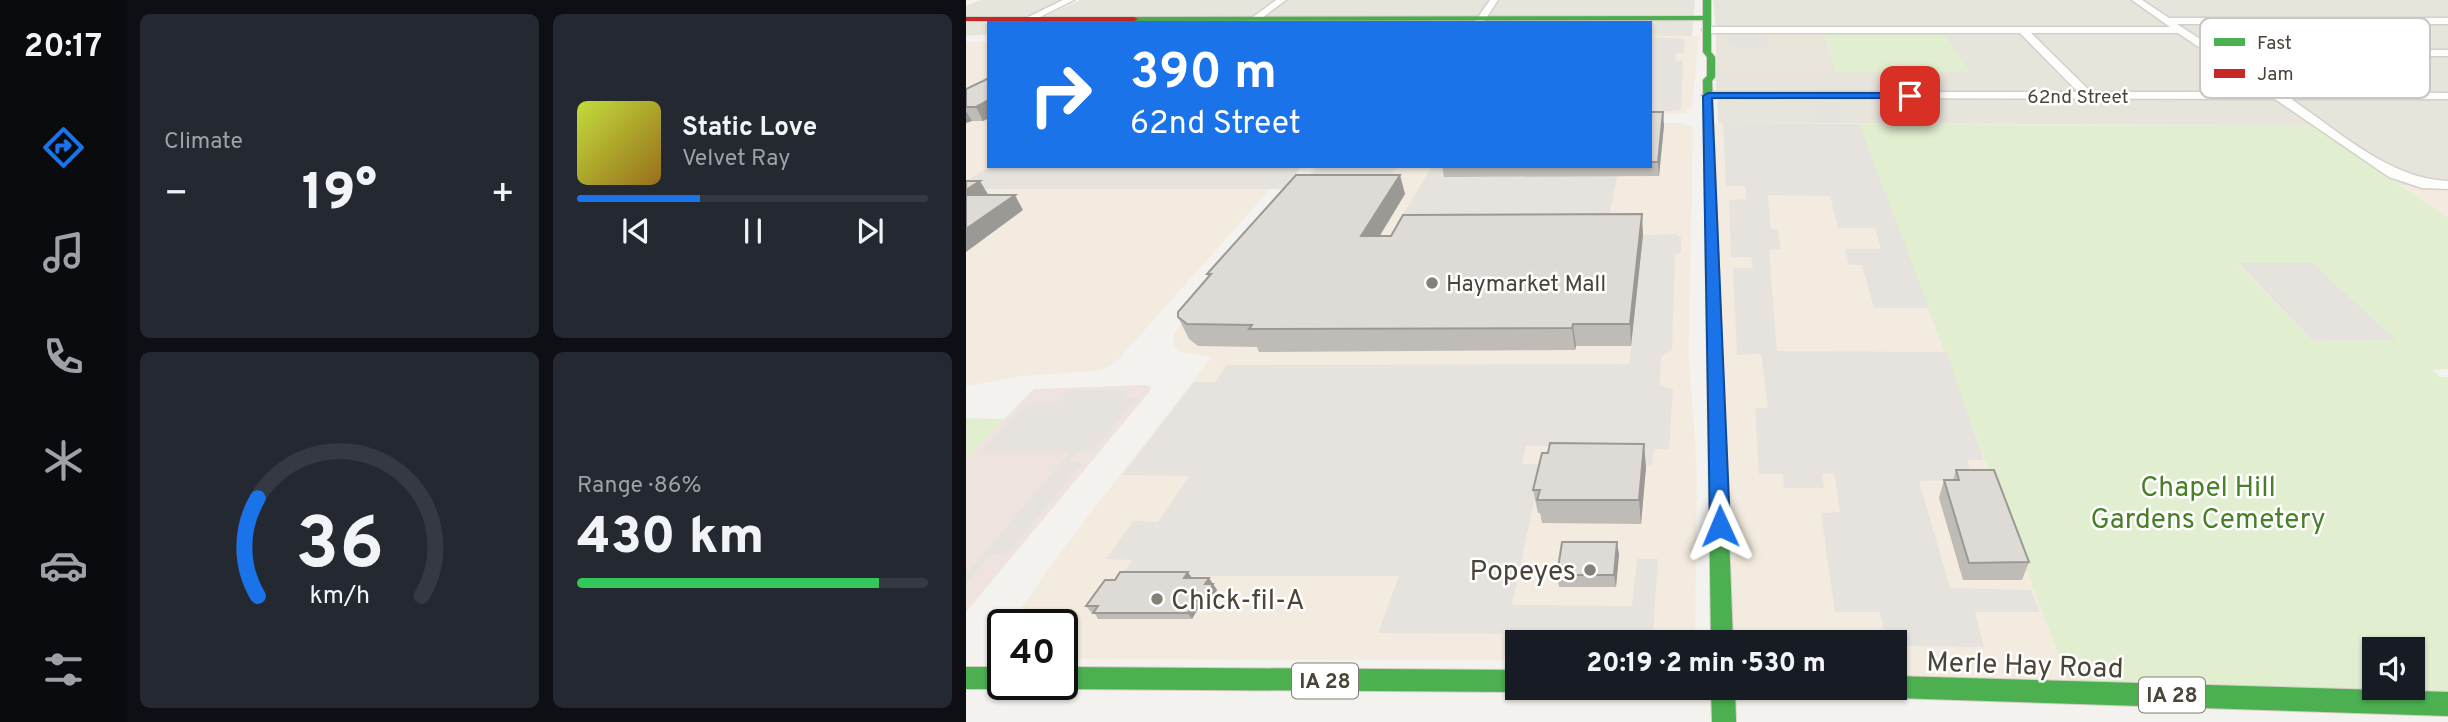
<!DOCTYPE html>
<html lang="en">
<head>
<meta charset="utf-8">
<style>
  body { margin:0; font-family:Overpass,sans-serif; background:#242831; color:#f1f3f6; height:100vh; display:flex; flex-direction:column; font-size:26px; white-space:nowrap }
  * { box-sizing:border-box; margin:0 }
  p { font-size:23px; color:#9ea1a6 }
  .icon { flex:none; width:38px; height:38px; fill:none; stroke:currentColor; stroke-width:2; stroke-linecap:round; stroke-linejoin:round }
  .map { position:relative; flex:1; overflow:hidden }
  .details { display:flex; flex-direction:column; gap:14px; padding:14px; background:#0d0f14; width:840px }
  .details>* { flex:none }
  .guide { position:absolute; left:21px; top:21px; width:665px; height:147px; border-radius:0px; box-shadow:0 2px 5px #0004; background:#1a73e8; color:#fff; overflow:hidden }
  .tools { position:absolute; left:1396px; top:637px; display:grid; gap:14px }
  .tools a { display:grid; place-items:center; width:63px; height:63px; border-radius:0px; background:#171b24; box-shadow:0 2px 5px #0004; font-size:35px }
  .speed { position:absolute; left:21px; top:609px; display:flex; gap:14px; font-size:35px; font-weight:700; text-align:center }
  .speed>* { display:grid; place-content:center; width:91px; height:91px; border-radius:50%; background:#171b24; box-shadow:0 2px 5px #0004; line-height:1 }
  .speed .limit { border:4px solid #111; border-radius:10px; background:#fff; color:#111 }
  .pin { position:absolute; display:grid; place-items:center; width:60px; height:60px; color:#fff; margin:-30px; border-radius:14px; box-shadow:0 4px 10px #0006 }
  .me { position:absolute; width:77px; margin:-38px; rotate:359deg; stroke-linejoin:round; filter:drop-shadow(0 0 5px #0008) }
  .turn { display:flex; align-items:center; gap:24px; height:147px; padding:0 28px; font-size:32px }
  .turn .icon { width:91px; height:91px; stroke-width:2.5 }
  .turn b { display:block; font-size:49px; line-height:60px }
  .big { font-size:52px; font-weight:800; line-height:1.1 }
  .details .card { flex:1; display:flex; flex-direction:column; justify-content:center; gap:10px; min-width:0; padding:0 24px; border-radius:10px; background:#242831 }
  .details .dial { align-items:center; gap:0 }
  .dial svg { height:182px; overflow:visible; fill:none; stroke:#363941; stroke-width:7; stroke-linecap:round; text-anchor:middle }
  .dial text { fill:#f1f3f6; stroke:none }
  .song { display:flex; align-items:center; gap:21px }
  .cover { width:84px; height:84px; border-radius:10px; background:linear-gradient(135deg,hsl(70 70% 55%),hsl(40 70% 35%)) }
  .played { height:7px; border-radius:4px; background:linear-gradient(90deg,#1a73e8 35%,#363941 35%) }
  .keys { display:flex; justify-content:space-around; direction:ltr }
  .heat { display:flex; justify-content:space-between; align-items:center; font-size:38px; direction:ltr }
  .charge { height:10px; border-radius:5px; background:linear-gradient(90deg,#34c759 86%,#363941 0) }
  .details .tiles { flex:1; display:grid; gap:14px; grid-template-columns:repeat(2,1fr) }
  .trip { position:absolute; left:539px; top:630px; width:402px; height:70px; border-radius:0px; background:#171b24; box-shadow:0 2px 5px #0004; font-weight:800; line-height:70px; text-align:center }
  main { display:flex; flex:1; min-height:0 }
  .dock { display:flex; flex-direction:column; width:126px; justify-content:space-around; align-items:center; background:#090b0e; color:#9ea1a6 }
  .dock .icon { width:49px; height:49px }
  .dock .current { color:#1a73e8 }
  .dock b { font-size:32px; color:#f1f3f6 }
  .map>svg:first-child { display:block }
  .residential { fill:#e7e4dc }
  .commercial { fill:#f3ebdf }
  .education { fill:#eae5da }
  .medical { fill:#eee3df }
  .green { fill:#e1eecf; fill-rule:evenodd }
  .parking { fill:#e6e3df }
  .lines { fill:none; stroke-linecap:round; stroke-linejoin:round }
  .street-casing { stroke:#d2d0cb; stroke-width:3 }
  .fast-casing { stroke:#d3cfc5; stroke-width:2 }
  .jam-casing { stroke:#d3cfc5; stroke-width:2 }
  .street { fill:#fdfdfc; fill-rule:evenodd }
  .fast { fill:#4caf50; fill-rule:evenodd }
  .jam { fill:#c62828; fill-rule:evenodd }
  .wall { fill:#bfbcb8 }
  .shaded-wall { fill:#9b9996 }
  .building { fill:#dedbd6; stroke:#9b9996; stroke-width:2 }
  .route { fill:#1a73e8; stroke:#114b97; stroke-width:2 }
  .poi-dot { fill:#868178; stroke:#fff; stroke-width:2.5 }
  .labels { text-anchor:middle; stroke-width:5; stroke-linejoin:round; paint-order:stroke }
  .far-street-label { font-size:19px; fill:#4b4439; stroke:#fff }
  .shield { fill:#fff; stroke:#817c74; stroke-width:2 }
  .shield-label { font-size:21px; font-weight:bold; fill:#4b4439 }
  .poi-label { font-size:23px; fill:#4b4439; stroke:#fff; text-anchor:start }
  .near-park-label { font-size:28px; fill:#4a7f2a; stroke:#fff }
  .near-poi-label { font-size:28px; fill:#4b4439; stroke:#fff; text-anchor:end }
  .near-street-label { font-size:28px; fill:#4b4439; stroke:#fff }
  .key { fill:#fff; stroke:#c9c7c4; stroke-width:2 }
  .key-label { font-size:19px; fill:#4b4439 }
</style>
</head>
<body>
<main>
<nav class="dock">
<b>20:17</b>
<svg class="icon current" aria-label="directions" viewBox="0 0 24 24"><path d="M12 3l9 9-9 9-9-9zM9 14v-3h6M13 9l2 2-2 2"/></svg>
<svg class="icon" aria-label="music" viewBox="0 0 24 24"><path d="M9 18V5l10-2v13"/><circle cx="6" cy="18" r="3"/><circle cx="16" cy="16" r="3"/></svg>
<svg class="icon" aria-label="phone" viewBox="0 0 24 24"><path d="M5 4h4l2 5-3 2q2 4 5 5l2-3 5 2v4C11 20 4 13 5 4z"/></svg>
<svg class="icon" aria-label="climate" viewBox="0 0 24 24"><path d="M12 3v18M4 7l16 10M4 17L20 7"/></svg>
<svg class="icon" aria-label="car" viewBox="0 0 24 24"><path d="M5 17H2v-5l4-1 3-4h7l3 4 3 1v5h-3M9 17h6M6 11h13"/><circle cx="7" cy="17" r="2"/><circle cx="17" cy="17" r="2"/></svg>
<svg class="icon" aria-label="filters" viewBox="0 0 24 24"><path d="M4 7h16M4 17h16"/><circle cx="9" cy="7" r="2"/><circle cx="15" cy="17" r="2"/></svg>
</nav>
<section class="details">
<div class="tiles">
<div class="card"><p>Climate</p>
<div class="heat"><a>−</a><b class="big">19°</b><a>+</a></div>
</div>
<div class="card">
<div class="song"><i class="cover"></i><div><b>Static Love</b><p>Velvet Ray</p></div></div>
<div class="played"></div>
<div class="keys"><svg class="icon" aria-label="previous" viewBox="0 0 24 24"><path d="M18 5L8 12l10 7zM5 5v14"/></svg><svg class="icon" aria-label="pause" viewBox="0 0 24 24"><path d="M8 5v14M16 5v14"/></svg><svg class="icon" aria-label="next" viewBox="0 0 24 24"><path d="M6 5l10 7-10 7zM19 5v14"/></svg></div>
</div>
<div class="card dial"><svg viewBox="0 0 100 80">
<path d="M14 69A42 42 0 1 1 86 69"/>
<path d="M14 69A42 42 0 0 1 14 26" stroke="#1a73e8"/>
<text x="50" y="56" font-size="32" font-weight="700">36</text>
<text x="50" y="72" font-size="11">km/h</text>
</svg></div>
<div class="card"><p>Range · 86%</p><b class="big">430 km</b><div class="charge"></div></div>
</div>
</section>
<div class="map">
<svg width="1482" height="722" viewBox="0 0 1482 722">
  <rect width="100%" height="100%" fill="#f4f2ee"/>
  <g class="residential">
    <polygon points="15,0 104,0 54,23 23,23 23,34 0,36 0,6"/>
    <polygon points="114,0 729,0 726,36 684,36 684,23 65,23"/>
    <polygon points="747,0 1482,0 1482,185 1435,185 1347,125 752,123 751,101 760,97 1311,100 1215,30 750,28"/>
    <polygon points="975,31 1053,32 1113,93 750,90 750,72 1003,72"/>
    <polygon points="1212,32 1301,92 1128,93 1066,33"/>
  </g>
  <g class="commercial">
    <polygon points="684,36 733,36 726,107 720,113 684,115"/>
    <polygon points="0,42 23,42 23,166 325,166 151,361 141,368 129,371 56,376 0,386"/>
    <polygon points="684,123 718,123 727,128 723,355 731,473 729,642 551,642 551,660 96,659 96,625 43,625 99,546 246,357 214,352 207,344 208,333 348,166 684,166"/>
    <polygon points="742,123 894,124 1106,691 929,687 929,642 756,642"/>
    <polygon points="1435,185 1482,185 1482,218"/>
  </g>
  <polygon class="education" points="856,31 870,72 750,72 750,32"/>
  <polygon class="medical" points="180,385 185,387 184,391 0,612 0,458 68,389"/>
  <g class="green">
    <polygon points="856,31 975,31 1004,72 870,72"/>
    <path d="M 893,124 L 1347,125 L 1482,218 L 1482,369 L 1466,370 L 1474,377 L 1482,377 L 1482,704 L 1106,691 ZM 1272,264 L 1429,339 L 1429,340 L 1347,341 ZM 1409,649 L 1447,649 L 1447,688 L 1409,688 Z"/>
    <polygon points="0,418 39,419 0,458"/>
  </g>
  <g class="parking">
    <polygon points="762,33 772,37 800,36 803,47 773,48 763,45"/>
    <polygon points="684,37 719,39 718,53 710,53 709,61 717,61 715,110 684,113"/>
    <polygon points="849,105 874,105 879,122 853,123"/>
    <polygon points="757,123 893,124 963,308 908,308 896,265 883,265 879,249 915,249 909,228 872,228 864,196 802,195 805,229 812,229 815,249 803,250 811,351 980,352 1018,460 1001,460 1008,480 953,481 984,588 1065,590 1074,612 1009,612 1018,647 929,646 929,642 920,642 914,612 869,612 855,513 874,512 868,473 856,474 858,488 818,488 817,474 793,474 789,408 802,408 795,354 771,355 767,268 787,268 785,257 765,257 763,200 780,199 779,186 760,186"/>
    <polygon points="25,166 336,166 317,189 0,189 0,181"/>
    <polygon points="352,166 432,166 424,177 337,185"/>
    <polygon points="466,166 484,166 479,177 651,176 641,228 429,228"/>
    <polygon points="710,234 715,238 715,253 709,254 706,350 695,357 694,385 707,390 703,449 688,449 686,466 588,466 591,446 560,446 556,464 576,464 546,605 666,606 671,559 692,559 687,635 412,633 433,576 155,576 166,560 140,559 167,521 192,522 223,476 156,475 228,382 249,382 261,365 663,364 677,235"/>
    <polygon points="1272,263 1346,263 1430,340 1347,341"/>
    <polygon points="103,390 164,390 158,397 171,398 128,451 112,451 103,462 117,462 43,553 25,554 0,584 0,574 104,452 14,452 60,404 90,404"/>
  </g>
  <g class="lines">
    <defs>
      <g id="street">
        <polygon points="97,0 108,0 62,23 50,23"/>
        <polygon points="310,0 320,0 289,23 279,23"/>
        <polygon points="524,0 532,0 517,23 508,23"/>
        <path d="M 1166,0 L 1176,0 L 1203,18 L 1482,18 L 1482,24 L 1211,24 L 1251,50 L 1482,50 L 1482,56 L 1260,56 L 1315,92 L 1482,93 L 1482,99 L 1325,99 C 1373,131 1423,179 1482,181 L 1482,189 L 1456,188 L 1423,177 L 1309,99 L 742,98 L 736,95 L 742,92 L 1112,92 L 1054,33 L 741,33 L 736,30 L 741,27 L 1204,27 ZM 1065,33 L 1212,33 L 1299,92 L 1125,92 Z"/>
      </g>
      <g id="fast">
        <polygon points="737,0 745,0 745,52 749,57 749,77 746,81 767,642 745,642 737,80 741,76 741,57 737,52 737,20 168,21 164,19 168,17 737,16"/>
        <polygon points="0,667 37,667 37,684 46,684 37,689 0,689"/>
        <polygon points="96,667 551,670 551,688 560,688 551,692 96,689 87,684 96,684"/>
        <polygon points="929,676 1482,692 1482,716 929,698 921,695 918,688 929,688"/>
        <polygon points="745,688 769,688 770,722 746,722"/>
      </g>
      <polygon id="jam" points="0,17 168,17 172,19 168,21 0,21"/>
    </defs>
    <use href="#street" class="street-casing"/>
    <use href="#fast" class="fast-casing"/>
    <use href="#jam" class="jam-casing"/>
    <use href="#street" class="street"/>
    <use href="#fast" class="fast"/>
    <use href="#jam" class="jam"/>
  </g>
  <g class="wall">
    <polygon points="23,78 23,118 17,121 6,121 0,123 0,89"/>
    <polygon points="684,112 698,125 693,176 478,177 476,166 684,166"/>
    <polygon points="439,194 414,236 677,235 665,346 610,346 609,350 293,352 291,347 232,346 223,339 212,317 242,276 241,274"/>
    <polygon points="680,467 675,524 576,523 574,513 572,513 567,490"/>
    <polygon points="990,470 1063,562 1056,580 997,580 973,498 978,480 987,480"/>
    <polygon points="653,554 650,587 593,587 591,575"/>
    <polygon points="226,578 243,578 251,590 242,607 233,607 226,619 132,619 128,612 125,612 120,606"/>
  </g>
  <g class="shaded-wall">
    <polygon points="23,100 23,118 17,121 10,107"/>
    <polygon points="0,111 6,121 0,123"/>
    <polygon points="697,112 698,125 693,176 692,162"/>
    <polygon points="434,175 439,194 401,256 395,236"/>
    <polygon points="14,181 23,196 0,206 0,190"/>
    <polygon points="49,195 57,210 0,252 0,229"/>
    <polygon points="676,214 677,235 665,346 664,324"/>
    <polygon points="607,324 610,346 609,350 606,328"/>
    <polygon points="678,444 680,467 675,524 673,500"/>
    <polygon points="651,542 653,554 650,587 648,575"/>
    <polygon points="222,572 226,578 218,578"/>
    <polygon points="243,578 247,584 239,584"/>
    <polygon points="247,584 251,590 242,607 238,601"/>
    <polygon points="229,601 233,607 226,619 222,613"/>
  </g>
  <g class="building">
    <polygon points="23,78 23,100 10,107 0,107 0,89"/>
    <polygon points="684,112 697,112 692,162 684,162"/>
    <polygon points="330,175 434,175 395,236 425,236 437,215 676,214 664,324 607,324 606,328 283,329 286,325 221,324 212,317 212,312 245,274 241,274"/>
    <polygon points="0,181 14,181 0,190"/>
    <polygon points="0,195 49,195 0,229"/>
    <polygon points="584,443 678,444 673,500 571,500 574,490 567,490 576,453 582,453"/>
    <polygon points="990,470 1028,470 1063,562 1003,563 978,480 993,480"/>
    <polygon points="596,542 651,542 648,575 591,575"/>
    <polygon points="154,572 222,572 218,578 243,578 239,584 247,584 238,601 229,601 222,613 127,613 132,606 120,606 139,580 149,580"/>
  </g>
  <polygon class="route" points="944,93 947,98 746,98 764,526 761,531 747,531 744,526 737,96 742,93"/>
  <g class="poi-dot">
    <circle cx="466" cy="283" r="7"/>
    <circle cx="624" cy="570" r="7"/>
    <circle cx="191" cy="599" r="7"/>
  </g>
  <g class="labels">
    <g class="far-street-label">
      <text x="1112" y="103">62nd Street</text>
    </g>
    <g class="shield">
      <rect x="326" y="663.5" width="66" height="35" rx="5"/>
      <rect x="1173" y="677.5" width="66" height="35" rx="5"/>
    </g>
    <g class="shield-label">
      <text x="359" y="688">IA 28</text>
      <text x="1206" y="702">IA 28</text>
    </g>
    <g class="poi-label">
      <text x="480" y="291">Haymarket Mall</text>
    </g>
    <g class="near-park-label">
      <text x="1242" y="496">Chapel Hill<tspan x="1242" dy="32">Gardens Cemetery</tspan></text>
    </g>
    <g class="near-poi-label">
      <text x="610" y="580">Popeyes</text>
      <text x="205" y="609" text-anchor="start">Chick-fil-A</text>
    </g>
    <g class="near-street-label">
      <text transform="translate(1059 664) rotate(2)" y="10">Merle Hay Road</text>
    </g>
  </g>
  <rect x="1234" y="18" width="230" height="80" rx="10" class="key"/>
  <rect x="1248" y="38" width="31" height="8" fill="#4caf50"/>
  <rect x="1248" y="69" width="31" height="9" fill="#c62828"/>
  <g class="key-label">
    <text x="1291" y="49">Fast</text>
    <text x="1291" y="80">Jam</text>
  </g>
</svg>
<div class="tools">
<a><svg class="icon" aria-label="sound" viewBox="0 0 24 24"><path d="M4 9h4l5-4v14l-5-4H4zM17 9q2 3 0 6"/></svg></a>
</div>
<div class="speed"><div class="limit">40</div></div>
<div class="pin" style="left:944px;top:96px;background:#d93025"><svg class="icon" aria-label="arrive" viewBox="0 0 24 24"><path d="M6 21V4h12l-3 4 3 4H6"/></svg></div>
<svg class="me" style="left:754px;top:526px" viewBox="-20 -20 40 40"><path d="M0-17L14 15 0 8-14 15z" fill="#1a73e8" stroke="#fff" stroke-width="4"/></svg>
<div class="trip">20:19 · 2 min · 530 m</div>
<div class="guide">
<div class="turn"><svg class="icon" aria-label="right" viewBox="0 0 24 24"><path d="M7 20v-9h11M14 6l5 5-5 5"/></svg><div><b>390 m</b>62nd Street</div></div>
</div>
</div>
</main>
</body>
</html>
